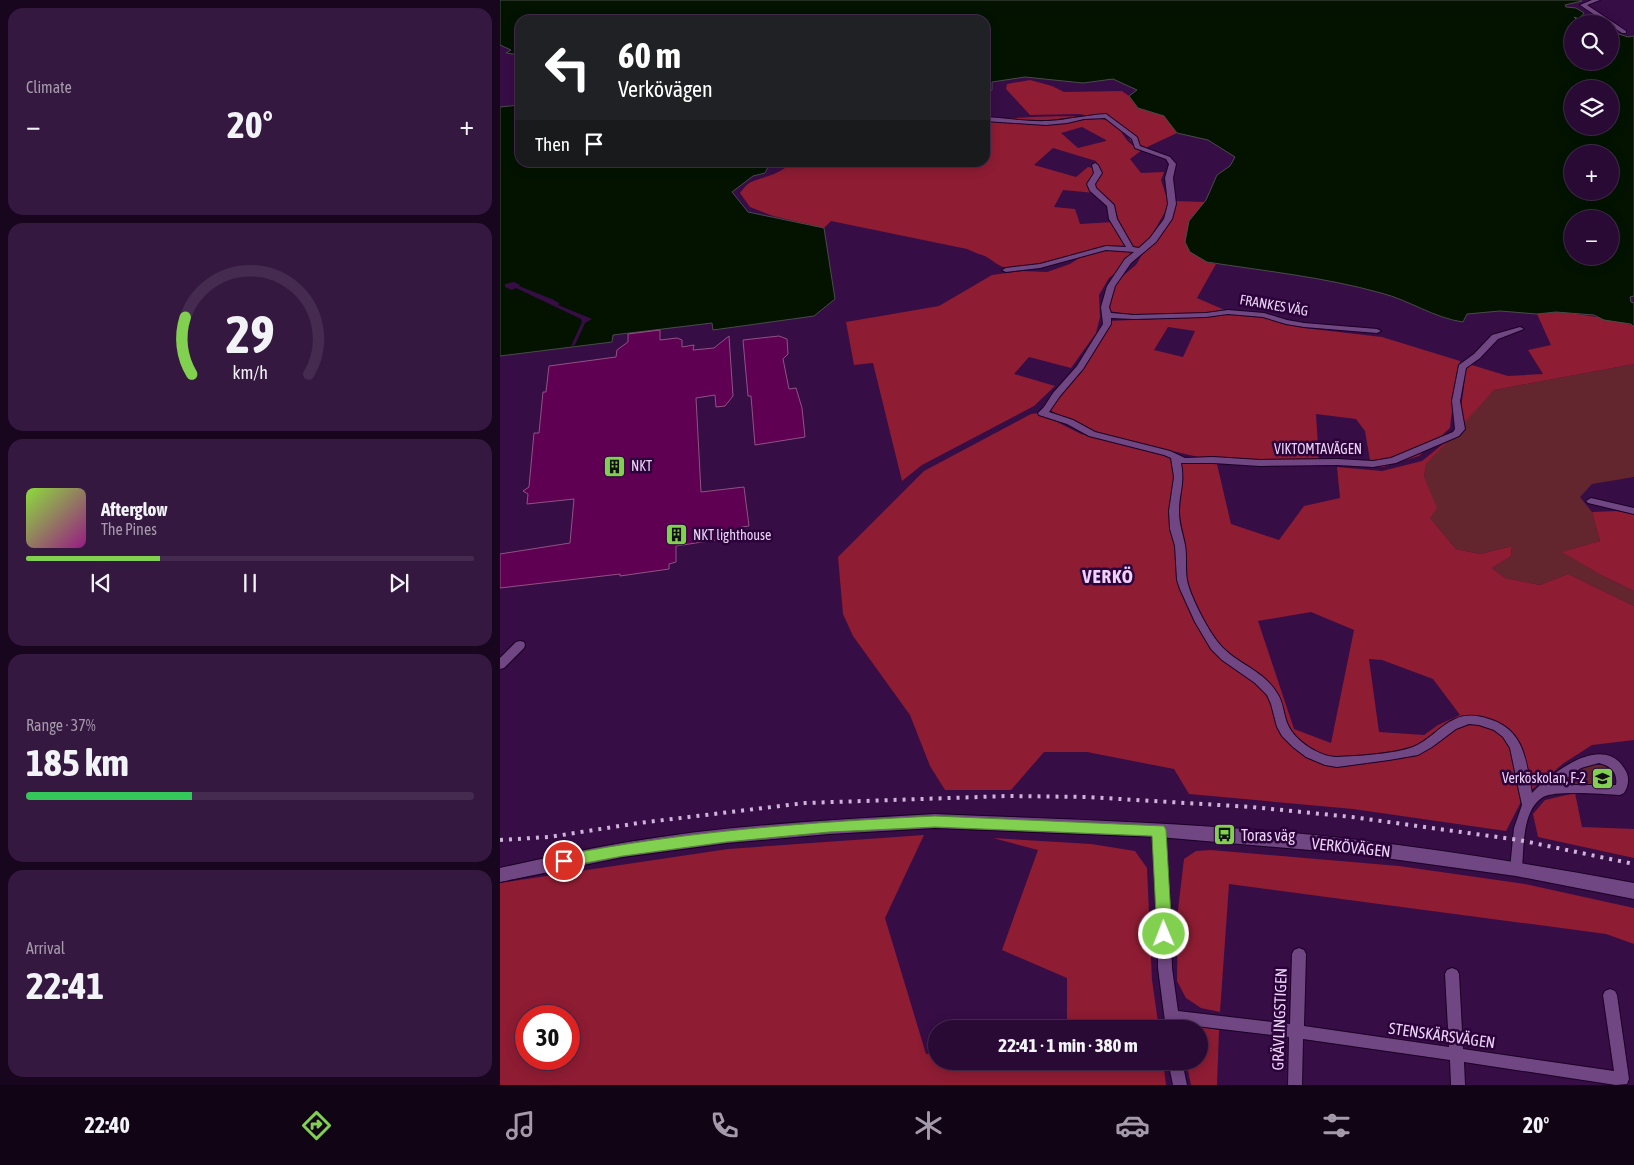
<!DOCTYPE html>
<html lang="en">
<head>
<meta charset="utf-8">
<style>
  body { margin:0; font-family:"Asap Condensed",sans-serif; background:#351840; color:#f1f3f6; height:100vh; display:flex; flex-direction:column; font-size:19px; white-space:nowrap }
  * { box-sizing:border-box; margin:0 }
  p { font-size:16px; color:#a59aac }
  .icon { flex:none; width:28px; height:28px; fill:none; stroke:currentColor; stroke-width:2; stroke-linecap:round; stroke-linejoin:round }
  .map { position:relative; flex:1; overflow:hidden }
  .side { display:flex; flex-direction:column; gap:8px; padding:8px; background:#17061d; width:500px }
  .side>* { flex:none }
  .guide { position:absolute; left:15px; top:15px; width:475px; height:152px; border-radius:15px; box-shadow:0 2px 12px #0003,0 0 0 1px #452b4f; background:#202124; color:#fff; overflow:hidden }
  .fabs { position:absolute; left:1064px; top:15px; display:grid; gap:10px }
  .fabs a { display:grid; place-items:center; width:55px; height:55px; border-radius:50%; background:#290a34; box-shadow:0 2px 12px #0003,0 0 0 1px #452b4f; font-size:25px }
  .speed { position:absolute; left:15px; top:1005px; display:flex; gap:10px; font-size:25px; font-weight:700; text-align:center }
  .speed>* { display:grid; place-content:center; width:65px; height:65px; border-radius:50%; background:#290a34; box-shadow:0 2px 12px #0003,0 0 0 1px #452b4f; line-height:1 }
  .speed .limit { border:8px solid #d22; background:#fff; color:#111 }
  .pin { position:absolute; display:grid; place-items:center; width:42px; height:42px; color:#fff; margin:-21px; border:2px solid #fff; border-radius:50%; box-shadow:0 1px 5px #0007 }
  .me { position:absolute; width:55px; margin:-28px; rotate:359deg; stroke-linejoin:round; filter:drop-shadow(0 0 4px #0008) }
  .turn { display:flex; align-items:center; gap:18px; height:105px; padding:0 20px; font-size:22px }
  .turn .icon { width:65px; height:65px; stroke-width:2.5 }
  .turn b { display:block; font-size:35px; line-height:42px }
  .then { display:flex; align-items:center; height:48px; padding:0 20px; background:#0003; gap:10px; font-size:19px }
  .big { font-size:38px; font-weight:700; line-height:1.1 }
  .side .tile { flex:1; display:flex; flex-direction:column; justify-content:center; gap:8px; min-width:0; padding:0 18px; border-radius:15px; background:#351840 }
  .side .dial { align-items:center; gap:0 }
  .dial svg { height:130px; overflow:visible; fill:none; stroke:#452b4f; stroke-width:7; stroke-linecap:round; text-anchor:middle }
  .dial text { fill:#f1f3f6; stroke:none }
  .song { display:flex; align-items:center; gap:15px }
  .cover { width:60px; height:60px; border-radius:8px; background:linear-gradient(135deg,hsl(90 70% 55%),hsl(310 70% 35%)) }
  .played { height:5px; border-radius:2px; background:linear-gradient(90deg,#82d04f 30%,#452b4f 30%) }
  .keys { display:flex; justify-content:space-around; direction:ltr }
  .heat { display:flex; justify-content:space-between; align-items:center; font-size:28px; direction:ltr }
  .charge { height:8px; border-radius:4px; background:linear-gradient(90deg,#34c759 37%,#452b4f 0) }
  .trip { position:absolute; left:428px; top:1020px; width:280px; height:50px; border-radius:25px; background:#290a34; box-shadow:0 2px 12px #0003,0 0 0 1px #452b4f; font-weight:700; line-height:50px; text-align:center }
  .tab-bar { display:flex; height:80px; justify-content:space-around; align-items:center; background:#100415; color:#a59aac }
  .tab-bar .icon { width:35px; height:35px }
  .tab-bar .on { color:#82d04f }
  .tab-bar b { font-size:22px; color:#f1f3f6 }
  main { display:flex; flex:1; min-height:0 }
  .map>svg:first-child { display:block }
  .green { fill:#64262e }
  .forest { fill:#8e1c33; fill-rule:evenodd }
  .water { fill:#031300; stroke:#484c49; fill-rule:evenodd }
  .pier { fill:#370d46 }
  .building { fill:#5f0053; stroke:#8f5283 }
  .lines { fill:none; stroke-linecap:round; stroke-linejoin:round }
  .minor-casing { stroke:#1a0025; stroke-width:2 }
  .secondary-casing { stroke:#1a0025; stroke-width:2 }
  .minor { fill:#714783; fill-rule:evenodd }
  .secondary { fill:#714783; fill-rule:evenodd }
  .rail { stroke:#ceb4da; stroke-width:4; stroke-dasharray:3 6; stroke-linecap:butt }
  .route { fill:#82d04f; stroke:#548733 }
  .labels { text-anchor:middle; stroke-width:5; stroke-linejoin:round; paint-order:stroke }
  .street-label { font-size:14px; fill:#e9d2f4; stroke:#2c023b }
  .poi-label { font-size:14px; fill:#e9d2f4; stroke:#2c023b; text-anchor:start }
  .near-poi-label { font-size:16px; fill:#e9d2f4; stroke:#2c023b; text-anchor:start }
  .near-street-label { font-size:16px; fill:#e9d2f4; stroke:#2c023b }
  .district-label { font-size:19px; font-weight:bold; letter-spacing:1px; fill:#eed2fb; stroke:#2c023b }
</style>
</head>
<body>
<main>
<section class="side">
<div class="tile"><p>Climate</p>
<div class="heat"><a>−</a><b class="big">20°</b><a>+</a></div>
</div>
<div class="tile dial"><svg viewBox="0 0 100 80">
<path d="M14 69A42 42 0 1 1 86 69"/>
<path d="M14 69A42 42 0 0 1 10 34" stroke="#82d04f"/>
<text x="50" y="56" font-size="32" font-weight="700">29</text>
<text x="50" y="72" font-size="11">km/h</text>
</svg></div>
<div class="tile">
<div class="song"><i class="cover"></i><div><b>Afterglow</b><p>The Pines</p></div></div>
<div class="played"></div>
<div class="keys"><svg class="icon" aria-label="previous" viewBox="0 0 24 24"><path d="M18 5L8 12l10 7zM5 5v14"/></svg><svg class="icon" aria-label="pause" viewBox="0 0 24 24"><path d="M8 5v14M16 5v14"/></svg><svg class="icon" aria-label="next" viewBox="0 0 24 24"><path d="M6 5l10 7-10 7zM19 5v14"/></svg></div>
</div>
<div class="tile"><p>Range · 37%</p><b class="big">185 km</b><div class="charge"></div></div>
<div class="tile"><p>Arrival</p><b class="big">22:41</b></div>
</section>
<div class="map">
<svg width="1134" height="1085" viewBox="0 0 1134 1085">
  <rect width="100%" height="100%" fill="#370d46"/>
  <g class="green">
    <polygon points="1134,364 1134,477 1092,484 1080,497 1092,512 1100,541 1063,552 1101,575 1134,591 1134,606 1068,574 1040,585 1005,578 992,568 1011,556 1012,546 980,554 956,549 930,518 924,477 926,464 994,390"/>
    <path d="M 1093,765 L 1103,765 L 1110,770 L 1113,778 C 1099,790 1076,785 1060,783 C 1069,773 1080,768 1093,765 Z"/>
  </g>
  <g class="forest">
    <polygon points="530,80 552,86 564,92 622,91 629,96 638,108 664,116 677,133 645,148 631,141 616,121 579,114 530,115 506,89 507,84"/>
    <path d="M 532,117 C 549,117 602,113 614,124 C 626,135 625,144 642,150 L 630,159 L 641,173 L 664,172 L 661,180 L 669,205 L 650,238 L 640,248 L 632,247 L 619,222 L 615,207 L 596,189 L 594,183 L 601,174 L 596,161 L 553,148 L 534,165 L 576,177 L 588,167 L 594,168 L 596,172 L 589,183 L 595,193 L 563,190 L 554,207 L 575,209 L 580,224 L 613,222 L 626,247 C 585,243 549,272 509,268 C 498,267 494,261 485,256 C 479,254 473,252 467,249 L 331,221 L 324,228 L 273,216 L 250,207 L 240,193 C 243,189 247,184 251,182 C 265,176 280,175 290,163 L 485,162 L 485,120 ZM 582,127 L 606,140 L 606,141 L 578,148 L 561,133 Z"/>
    <polygon points="674,201 705,202 689,221 706,262 716,264 697,298 727,311 706,314 636,315 608,311 614,283 636,265 644,251 656,239"/>
    <polygon points="618,249 636,251 627,264 609,278 599,295 600,317 596,333 571,368 529,357 514,374 555,386 534,406 422,465 402,481 373,363 354,365 346,322 439,306 492,275 522,271 547,272 570,264 581,257 605,250"/>
    <path d="M 1056,312 C 1083,314 1107,318 1132,325 L 1134,327 L 1134,364 L 994,390 L 959,429 C 960,406 966,386 965,363 L 1008,376 L 1043,374 L 1028,350 L 1051,345 L 1037,314 Z"/>
    <path d="M 733,313 L 766,318 L 804,328 L 882,337 L 960,361 C 959,385 952,404 950,428 L 919,456 L 883,467 L 871,466 L 865,431 L 856,419 L 816,414 L 819,462 L 702,458 L 585,430 L 543,406 C 571,386 598,356 607,321 L 705,317 ZM 668,327 L 695,331 L 683,357 L 654,350 Z"/>
    <path d="M 539,413 L 581,434 L 633,444 L 699,462 L 717,464 L 731,524 L 779,540 L 804,506 L 840,498 L 837,467 L 882,471 L 922,461 L 954,435 L 926,464 L 924,477 L 937,508 L 930,518 L 956,549 L 980,554 L 1012,546 L 1011,556 L 992,568 L 1005,578 L 1040,585 L 1068,574 L 1134,606 L 1134,740 L 1092,745 L 1064,763 L 1024,796 L 1006,831 L 853,809 L 689,794 L 674,769 L 587,752 L 544,752 L 511,790 L 445,790 L 430,766 L 410,715 L 353,636 L 343,614 L 338,557 L 424,471 L 531,414 ZM 811,612 L 854,630 L 831,743 L 794,729 L 758,621 ZM 869,659 L 882,660 L 933,679 L 960,715 L 938,725 L 924,735 L 879,732 Z"/>
    <polygon points="1116,511 1134,514 1134,591 1101,575 1062,552 1100,541 1092,512"/>
    <polygon points="1075,793 1082,827 1134,829 1134,858 1038,837 1033,814 1045,800"/>
    <path d="M 424,835 L 385,918 L 426,1054 L 436,1054 L 436,1061 L 663,1061 L 666,1085 L 0,1085 L 0,883 L 228,849 ZM 26,1016 L 69,1016 L 69,1059 L 26,1059 Z"/>
    <polygon points="493,838 591,844 635,851 647,868 652,980 659,1029 567,1029 567,978 502,950 538,850"/>
    <polygon points="711,850 899,866 1025,884 1134,908 1134,944 1106,934 729,884 720,1012 701,1008 686,998 677,981 678,910 684,859 696,851"/>
    <polygon points="703,1027 719,1030 717,1085 691,1085 686,1061 699,1061 699,1029"/>
  </g>
  <g class="water">
    <path d="M 0,0 L 1080,0 L 1082,1 L 1065,5 L 1066,7 L 1076,8 L 1084,13 L 1079,19 L 1074,17 L 1077,20 L 1072,24 L 1072,61 L 1110,61 L 1110,31 L 1128,37 L 1134,36 L 1134,296 L 1130,297 L 1131,302 L 1134,303 L 1134,327 L 1131,324 L 1104,320 L 1094,315 L 1056,312 L 1037,314 L 1000,311 L 967,314 L 963,322 C 934,318 909,300 881,293 C 824,277 764,271 707,262 L 690,252 L 685,242 L 689,221 L 706,200 L 717,175 L 730,166 L 735,157 L 708,140 L 677,133 L 664,116 L 638,108 L 629,96 L 637,90 L 613,79 L 583,83 L 525,77 L 492,82 L 492,90 L 485,91 L 485,20 L 20,20 L 20,55 L 6,53 L 11,50 L 0,45 ZM 1072,89 L 1110,89 L 1110,126 L 1072,126 ZM 1072,154 L 1110,154 L 1110,191 L 1072,191 ZM 1072,219 L 1110,219 L 1110,256 L 1072,256 Z"/>
    <polygon points="20,105 20,162 270,163 265,173 253,176 232,192 248,212 324,228 335,299 314,316 213,330 212,323 113,335 112,342 0,356 0,107"/>
  </g>
  <polygon class="pier" points="14,282 20,285 19,286 54,300 60,304 58,305 92,319 85,323 75,345 71,346 82,322 81,319 16,288 12,290 5,287 5,284"/>
  <g class="building">
    <polygon points="160,330 160,340 177,338 182,340 182,347 194,345 193,350 214,348 229,336 233,396 225,406 216,407 215,395 196,398 201,492 244,487 249,526 241,527 242,536 176,546 176,562 169,564 169,569 120,576 120,574 0,588 0,554 70,543 74,499 27,504 28,494 23,491 29,487 34,433 39,433 43,392 46,392 49,366 116,357 117,350 128,342 128,334"/>
    <polygon points="279,336 287,339 288,354 283,359 289,389 296,388 302,408 305,437 255,445 251,396 248,396 243,340"/>
  </g>
  <g class="lines">
    <defs>
      <g id="minor">
        <polygon points="1092,0 1100,0 1087,5 1126,31 1126,33 1122,33 1080,5"/>
        <path d="M 606,114 L 637,137 L 640,146 L 670,157 L 676,164 L 673,178 L 676,204 L 672,219 L 656,242 L 631,263 L 615,286 L 609,307 L 611,313 L 634,315 L 706,313 L 728,310 L 764,313 L 787,320 L 804,323 L 877,329 L 881,331 L 877,333 L 804,327 L 786,324 L 763,317 L 728,314 L 706,317 L 634,319 L 611,318 L 611,324 L 583,369 L 560,396 L 549,412 L 573,420 L 595,432 L 670,451 L 685,458 L 713,457 L 760,460 L 837,459 L 873,461 L 891,458 L 953,432 L 955,429 L 952,401 L 959,365 L 974,354 L 992,335 L 1020,327 L 1024,329 L 998,339 L 980,358 L 966,368 L 960,401 L 965,429 L 959,436 L 896,463 L 873,467 L 837,465 L 760,466 L 713,463 L 681,463 C 685,484 679,493 679,512 C 679,524 683,534 685,545 C 687,557 685,568 687,580 C 690,596 707,628 717,641 C 733,663 763,669 777,693 C 784,703 783,714 788,725 C 795,741 820,757 837,757 C 859,756 893,754 913,747 C 929,741 939,726 955,719 C 966,714 977,715 989,719 C 1025,730 1026,761 1032,793 C 1050,774 1102,733 1124,768 C 1130,776 1129,785 1124,793 L 1120,795 C 1104,794 1056,790 1043,797 C 1022,810 1024,847 1022,869 L 1020,873 L 1016,874 L 1012,873 L 1010,869 L 1014,828 L 1022,805 L 1010,748 L 1003,737 L 994,730 L 979,725 L 969,724 L 956,729 L 932,747 L 918,755 L 889,760 L 837,767 L 825,765 L 806,757 L 793,747 L 782,736 L 777,727 L 771,704 L 767,695 L 755,683 L 722,660 L 711,649 L 695,622 L 680,589 L 677,580 L 675,546 L 670,529 L 669,511 L 674,477 L 671,458 L 664,455 L 589,436 L 567,424 L 539,415 L 538,413 L 544,407 L 553,393 L 577,366 L 603,324 L 601,307 L 607,286 L 625,259 L 634,252 L 606,250 L 540,268 L 506,272 L 502,270 L 506,268 L 540,264 L 606,246 L 626,247 L 609,219 L 607,206 L 590,191 L 587,184 L 594,173 L 592,165 L 595,163 L 598,165 L 602,173 L 595,184 L 596,188 L 614,205 L 617,219 L 633,247 L 639,248 L 650,238 L 664,219 L 668,204 L 665,178 L 669,164 L 666,159 L 635,148 L 632,139 L 605,118 L 584,119 L 567,123 L 546,125 L 485,121 L 485,117 C 506,118 527,122 548,121 C 567,120 586,115 606,114 ZM 1099,763 C 1111,766 1118,773 1116,785 L 1057,785 L 1081,768 Z"/>
        <polygon points="1091,498 1134,508 1134,514 1088,503 1086,501"/>
        <polygon points="20,641 24,642 25,645 24,648 4,668 0,669 0,658 16,642"/>
        <polygon points="659,825 663,826 665,830 670,900 672,968 678,1011 790,1024 792,954 794,950 799,948 804,950 806,954 804,1026 949,1047 945,974 947,970 952,968 957,970 959,974 963,1049 1114,1071 1103,995 1105,991 1110,989 1115,991 1117,995 1129,1079 1127,1084 1116,1085 964,1062 965,1085 951,1085 950,1060 803,1039 802,1085 788,1085 789,1037 679,1024 680,1029 666,1029 658,968 658,900 653,830 655,826"/>
        <polygon points="668,1061 682,1061 687,1085 673,1085"/>
      </g>
      <path id="secondary" d="M 435,814 C 576,820 718,823 858,840 C 950,851 1042,866 1134,883 L 1134,899 L 1016,876 L 856,854 L 659,837 L 435,828 L 329,834 L 227,843 L 123,857 L 0,882 L 0,868 C 41,859 81,850 122,843 C 226,825 331,820 435,814 Z"/>
    </defs>
    <use href="#minor" class="minor-casing"/>
    <use href="#secondary" class="secondary-casing"/>
    <use href="#minor" class="minor"/>
    <use href="#secondary" class="secondary"/>
    <polyline class="rail" points="0,840 49,837 139,823 305,803 508,796 587,797 752,807 852,817 1019,840 1134,864"/>
  </g>
  <path class="route" d="M 435,816 L 664,826 L 666,830 L 672,934 L 669,939 L 664,941 L 659,939 L 657,934 L 652,836 L 435,827 L 329,832 L 226,842 L 123,856 L 64,867 L 59,865 L 57,861 L 59,857 L 64,855 C 187,831 311,822 435,816 Z"/>
  <defs>
    <symbol id="building-square" viewBox="-11 -11 22 22"><rect x="-9" y="-9" width="18" height="18" rx="4" fill="#82d04f" stroke="#2c023b"/><path d="M-4-6H4V6H1V3H-1V6H-4ZM-2.5-4.3h1.7v1.8h-1.7ZM.8-4.3h1.7v1.8H.8ZM-2.5-1h1.7V.8h-1.7ZM.8-1h1.7V.8H.8Z" fill="#111"/></symbol>
    <symbol id="school-square" viewBox="-11 -11 22 22"><rect x="-9" y="-9" width="18" height="18" rx="4" fill="#82d04f" stroke="#2c023b"/><path d="M0-5L7-2L0 1L-7-2ZM-4 1L0 2.5L4 1V4Q0 6-4 4Z" fill="#111"/></symbol>
    <symbol id="bus-square" viewBox="-11 -11 22 22"><rect x="-9" y="-9" width="18" height="18" rx="4" fill="#82d04f" stroke="#2c023b"/><path d="M-5-6H5V4H4V6H2V4H-2V6H-4V4H-5ZM-3.5-4V0h7V-4ZM-3.5 1.2v1.5H-2V1.2ZM2 1.2v1.5H3.5V1.2Z" fill="#111"/></symbol>
  </defs>
  <g fill-rule="evenodd">
    <use href="#building-square" x="102" y="454" width="25" height="25"/>
    <use href="#building-square" x="164" y="522" width="25" height="25"/>
    <use href="#school-square" x="1090" y="766" width="25" height="25"/>
    <use href="#bus-square" x="712" y="822" width="25" height="25"/>
  </g>
  <g class="labels">
    <g class="street-label">
      <text transform="translate(774 305) rotate(10)" y="5">FRANKES VÄG</text>
      <text x="818" y="454">VIKTOMTAVÄGEN</text>
    </g>
    <g class="poi-label">
      <text x="131" y="471">NKT</text>
      <text x="193" y="540">NKT lighthouse</text>
      <text x="1086" y="783" text-anchor="end">Verköskolan, F-2</text>
    </g>
    <g class="near-poi-label">
      <text x="741" y="841">Toras väg</text>
    </g>
    <g class="near-street-label">
      <text transform="translate(851 847) rotate(6)" y="6">VERKÖVÄGEN</text>
      <text transform="translate(779 1019) rotate(-88)" y="6">GRÄVLINGSTIGEN</text>
      <text transform="translate(942 1035) rotate(8)" y="6">STENSKÄRSVÄGEN</text>
    </g>
    <g class="district-label">
      <text x="608" y="583">VERKÖ</text>
    </g>
  </g>
</svg>
<div class="fabs">
<a><svg class="icon" aria-label="search" viewBox="0 0 24 24"><circle cx="10" cy="10" r="6"/><path d="M15 15l6 6"/></svg></a>
<a><svg class="icon" aria-label="layers" viewBox="0 0 24 24"><path d="M12 4l9 5-9 5-9-5zM3 14l9 5 9-5"/></svg></a>
<a>+</a>
<a>−</a>
</div>
<div class="speed"><div class="limit">30</div></div>
<div class="pin" style="left:64px;top:861px;background:#d93025"><svg class="icon" aria-label="arrive" viewBox="0 0 24 24"><path d="M6 21V4h12l-3 4 3 4H6"/></svg></div>
<svg class="me" style="left:664px;top:934px" viewBox="-20 -20 40 40"><circle r="17" fill="#82d04f" stroke="#fff" stroke-width="3"/><path d="M0-11L8 9 0 5-8 9z" fill="#fff"/></svg>
<div class="trip">22:41 · 1 min · 380 m</div>
<div class="guide">
<div class="turn"><svg class="icon" aria-label="left" viewBox="0 0 24 24"><path d="M17 20v-9H6M10 6l-5 5 5 5"/></svg><div><b>60 m</b>Verkövägen</div></div>
<div class="then">Then<svg class="icon" aria-label="arrive" viewBox="0 0 24 24"><path d="M6 21V4h12l-3 4 3 4H6"/></svg></div>
</div>
</div>
</main>
<nav class="tab-bar">
<b>22:40</b>
<svg class="icon on" aria-label="directions" viewBox="0 0 24 24"><path d="M12 3l9 9-9 9-9-9zM9 14v-3h6M13 9l2 2-2 2"/></svg>
<svg class="icon" aria-label="music" viewBox="0 0 24 24"><path d="M9 18V5l10-2v13"/><circle cx="6" cy="18" r="3"/><circle cx="16" cy="16" r="3"/></svg>
<svg class="icon" aria-label="phone" viewBox="0 0 24 24"><path d="M5 4h4l2 5-3 2q2 4 5 5l2-3 5 2v4C11 20 4 13 5 4z"/></svg>
<svg class="icon" aria-label="climate" viewBox="0 0 24 24"><path d="M12 3v18M4 7l16 10M4 17L20 7"/></svg>
<svg class="icon" aria-label="car" viewBox="0 0 24 24"><path d="M5 17H2v-5l4-1 3-4h7l3 4 3 1v5h-3M9 17h6M6 11h13"/><circle cx="7" cy="17" r="2"/><circle cx="17" cy="17" r="2"/></svg>
<svg class="icon" aria-label="filters" viewBox="0 0 24 24"><path d="M4 7h16M4 17h16"/><circle cx="9" cy="7" r="2"/><circle cx="15" cy="17" r="2"/></svg>
<b>20°</b>
</nav>
</body>
</html>
